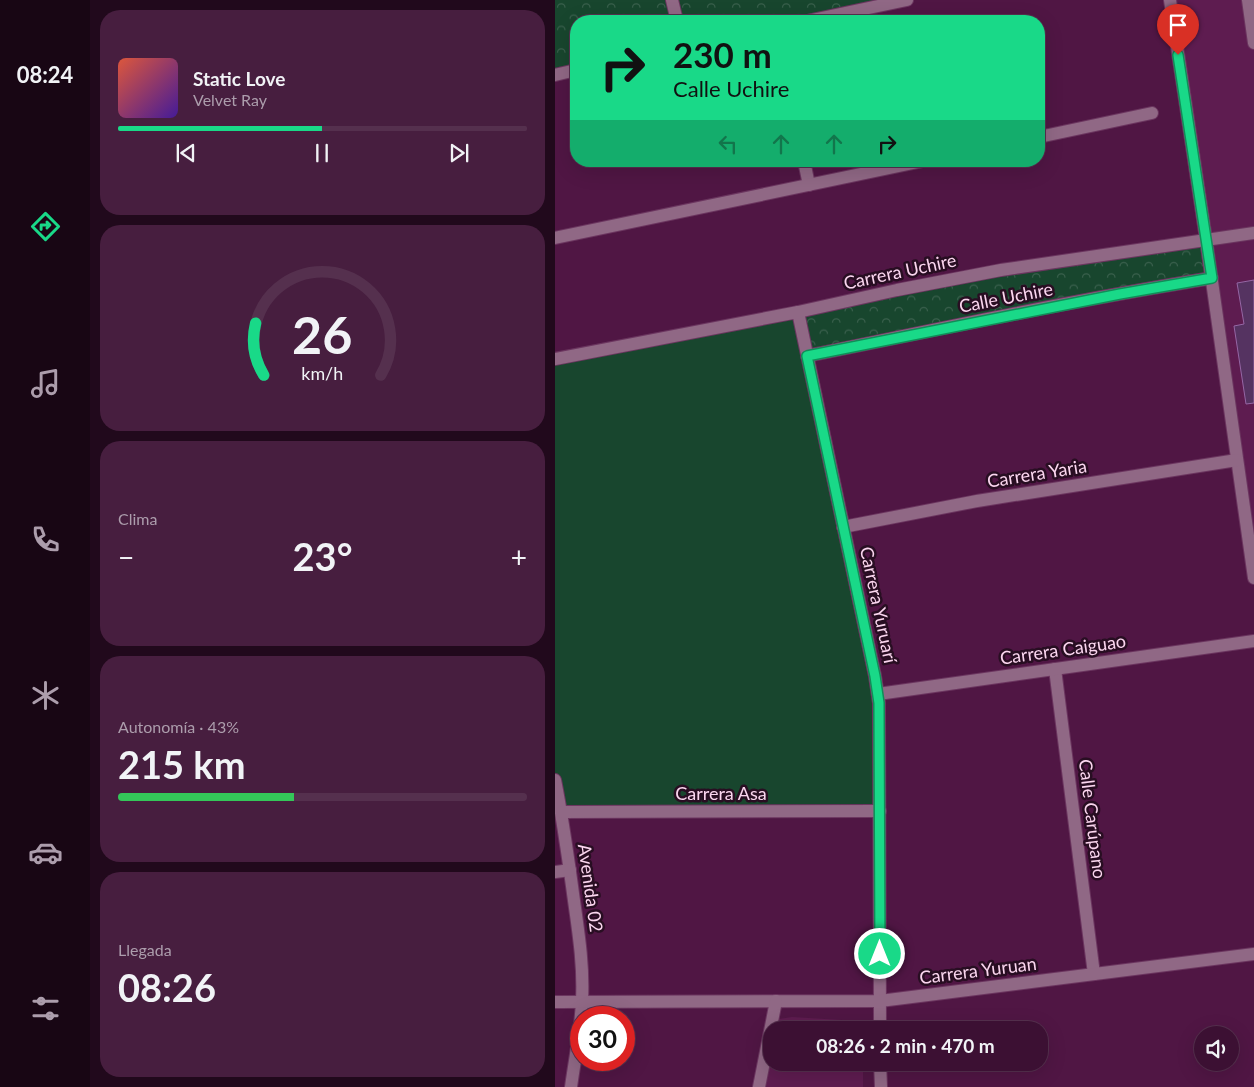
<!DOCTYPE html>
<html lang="es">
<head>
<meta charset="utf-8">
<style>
  body { margin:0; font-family:Lato,sans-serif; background:#471e3f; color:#f1f3f6; height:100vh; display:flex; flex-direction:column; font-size:19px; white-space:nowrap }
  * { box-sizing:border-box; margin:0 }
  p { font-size:16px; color:#ac9dac }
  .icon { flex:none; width:28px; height:28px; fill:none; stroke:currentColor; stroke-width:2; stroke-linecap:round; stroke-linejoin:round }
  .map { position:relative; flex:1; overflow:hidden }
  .drawer { display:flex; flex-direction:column; gap:10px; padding:10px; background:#21091c; width:465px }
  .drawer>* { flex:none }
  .hud { position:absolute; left:15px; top:15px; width:475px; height:152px; border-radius:20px; box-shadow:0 5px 20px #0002,0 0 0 1px #55304e; background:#19d988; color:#111; overflow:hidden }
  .controls { position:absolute; left:639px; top:1026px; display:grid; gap:10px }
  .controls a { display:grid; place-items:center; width:45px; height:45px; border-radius:50%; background:#3c1033; box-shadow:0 5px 20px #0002,0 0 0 1px #55304e; font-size:25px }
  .speed { position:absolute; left:15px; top:1006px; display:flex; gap:10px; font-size:25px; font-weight:700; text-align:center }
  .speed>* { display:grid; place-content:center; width:65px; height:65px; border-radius:50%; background:#3c1033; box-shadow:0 5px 20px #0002,0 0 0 1px #55304e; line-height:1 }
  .speed .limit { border:8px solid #d22; background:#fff; color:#111 }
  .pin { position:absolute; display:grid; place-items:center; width:42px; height:42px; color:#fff; margin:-51px -21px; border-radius:50% 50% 50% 0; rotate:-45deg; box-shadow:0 0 5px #0007 }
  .pin .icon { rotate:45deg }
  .me { position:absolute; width:55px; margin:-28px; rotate:0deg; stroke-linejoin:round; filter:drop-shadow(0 0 4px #0008) }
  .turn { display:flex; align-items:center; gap:18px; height:105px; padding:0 20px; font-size:22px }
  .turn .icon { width:65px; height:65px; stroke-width:2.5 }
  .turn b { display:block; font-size:35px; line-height:42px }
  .lanes { display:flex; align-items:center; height:48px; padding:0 20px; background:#0003; justify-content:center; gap:25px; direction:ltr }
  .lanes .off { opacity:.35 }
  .big { font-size:38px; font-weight:700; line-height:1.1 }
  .drawer .tile { flex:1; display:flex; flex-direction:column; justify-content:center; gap:8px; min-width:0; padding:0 18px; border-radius:20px; background:#471e3f }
  .drawer .dial { align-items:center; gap:0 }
  .dial svg { height:130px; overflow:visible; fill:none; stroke:#55304e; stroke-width:7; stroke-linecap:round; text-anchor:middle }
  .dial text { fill:#f1f3f6; stroke:none }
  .song { display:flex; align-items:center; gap:15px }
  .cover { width:60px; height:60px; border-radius:8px; background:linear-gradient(135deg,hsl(10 70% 55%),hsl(260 70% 35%)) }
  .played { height:5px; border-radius:2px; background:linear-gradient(90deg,#19d988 50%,#55304e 50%) }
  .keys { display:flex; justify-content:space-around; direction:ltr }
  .heat { display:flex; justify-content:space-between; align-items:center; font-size:28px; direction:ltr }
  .charge { height:8px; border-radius:4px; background:linear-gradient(90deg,#34c759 43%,#55304e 0) }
  .trip { position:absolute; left:208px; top:1021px; width:285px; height:50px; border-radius:20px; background:#3c1033; box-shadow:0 5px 20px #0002,0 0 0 1px #55304e; font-weight:700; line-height:50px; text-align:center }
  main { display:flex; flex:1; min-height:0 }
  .tabs { display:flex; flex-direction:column; width:90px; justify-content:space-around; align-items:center; background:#180614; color:#ac9dac }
  .tabs .icon { width:35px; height:35px }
  .tabs .current { color:#19d988 }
  .tabs b { font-size:22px; color:#f1f3f6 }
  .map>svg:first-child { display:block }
  .built { fill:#5e1c50 }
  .park { fill:url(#park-crowns) }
  .pitch { fill:#18462e }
  .building { fill:#553361; stroke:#9567a5 }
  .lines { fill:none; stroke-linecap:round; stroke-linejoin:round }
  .minor-casing { stroke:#6b355f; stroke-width:14 }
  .minor { stroke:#906885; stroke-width:12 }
  .route-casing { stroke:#108d58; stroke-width:12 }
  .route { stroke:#19d988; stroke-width:9 }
  .labels { text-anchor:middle; stroke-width:5; stroke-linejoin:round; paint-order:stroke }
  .street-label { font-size:18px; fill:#fbd6ef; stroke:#280e22 }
</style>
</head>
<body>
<main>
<nav class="tabs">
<b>08:24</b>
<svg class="icon current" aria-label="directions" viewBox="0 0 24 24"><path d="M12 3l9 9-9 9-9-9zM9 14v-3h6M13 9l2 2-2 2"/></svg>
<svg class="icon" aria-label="music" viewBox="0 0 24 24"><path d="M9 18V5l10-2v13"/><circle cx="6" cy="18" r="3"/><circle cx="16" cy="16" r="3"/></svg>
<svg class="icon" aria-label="phone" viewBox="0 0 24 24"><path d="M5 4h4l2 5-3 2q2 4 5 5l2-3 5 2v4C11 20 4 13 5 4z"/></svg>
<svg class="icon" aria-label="climate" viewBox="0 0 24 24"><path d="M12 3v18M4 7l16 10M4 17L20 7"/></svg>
<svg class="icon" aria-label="car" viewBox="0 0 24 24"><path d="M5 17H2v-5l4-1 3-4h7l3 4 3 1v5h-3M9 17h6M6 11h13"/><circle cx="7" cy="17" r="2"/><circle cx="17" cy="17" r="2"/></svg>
<svg class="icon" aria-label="filters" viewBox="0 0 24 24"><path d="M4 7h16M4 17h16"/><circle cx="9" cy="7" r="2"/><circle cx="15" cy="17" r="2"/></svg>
</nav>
<section class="drawer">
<div class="tile">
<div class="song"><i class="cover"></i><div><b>Static Love</b><p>Velvet Ray</p></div></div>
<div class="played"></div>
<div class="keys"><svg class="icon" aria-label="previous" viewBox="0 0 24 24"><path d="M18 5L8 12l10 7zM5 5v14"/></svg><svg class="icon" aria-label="pause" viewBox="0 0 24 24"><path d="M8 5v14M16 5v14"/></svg><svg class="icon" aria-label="next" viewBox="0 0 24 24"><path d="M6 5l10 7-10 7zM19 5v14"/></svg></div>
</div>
<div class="tile dial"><svg viewBox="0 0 100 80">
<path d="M14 69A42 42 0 1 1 86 69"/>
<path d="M14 69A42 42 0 0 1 9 37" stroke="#19d988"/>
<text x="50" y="56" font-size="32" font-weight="700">26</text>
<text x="50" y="72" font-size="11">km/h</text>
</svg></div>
<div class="tile"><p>Clima</p>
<div class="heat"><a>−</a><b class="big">23°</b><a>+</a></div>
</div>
<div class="tile"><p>Autonomía · 43%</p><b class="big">215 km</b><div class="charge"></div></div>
<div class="tile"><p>Llegada</p><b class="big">08:26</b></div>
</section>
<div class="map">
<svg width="699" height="1087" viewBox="0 0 699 1087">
  <defs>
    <pattern id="park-crowns" width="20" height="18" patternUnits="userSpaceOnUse" patternTransform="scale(1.25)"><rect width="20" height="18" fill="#18462e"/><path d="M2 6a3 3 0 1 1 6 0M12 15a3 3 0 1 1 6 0" fill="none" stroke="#3a604d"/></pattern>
  </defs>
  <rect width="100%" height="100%" fill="#501644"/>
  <g class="built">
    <polygon points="615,0 699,0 699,578"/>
    <polygon points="237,1017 303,1021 307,1024 307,1030 222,1030 224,1019"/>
    <polygon points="216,1058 216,1062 308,1063 308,1087 211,1087"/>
  </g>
  <g class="park">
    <polygon points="0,0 345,0 247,21 21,21 21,70 0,75"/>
    <polygon points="651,239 657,278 252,356 243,312"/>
  </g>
  <polygon class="pitch" points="243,312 320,676 325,811 7,812 0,780 0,361"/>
  <polygon class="building" points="699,280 699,403 691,404 679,326 689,324 682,283"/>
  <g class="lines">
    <defs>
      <g id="minor">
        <polyline points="117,0 122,21"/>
        <polyline points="615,0 651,239 699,578"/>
        <polyline points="693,0 699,43"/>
        <polyline points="252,21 352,0"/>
        <polyline points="0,75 21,70"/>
        <polyline points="484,137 597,113"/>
        <polyline points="249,161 254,185"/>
        <polyline points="0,238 368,161"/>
        <polyline points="243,312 320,676 324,703 325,1030"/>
        <path d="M 252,356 C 387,328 521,300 657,278"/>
        <polyline points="0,359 243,312 342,290 446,270 699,233"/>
        <polyline points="288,527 422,501 682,460"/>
        <polyline points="500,669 539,974"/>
        <polyline points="323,694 699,641"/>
        <path d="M 0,780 C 7,815 12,850 17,886 C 22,924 29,961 27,1000 C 26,1029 20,1058 16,1087"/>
        <polyline points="7,812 325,811"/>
        <polyline points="0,872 15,870"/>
        <polyline points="0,1002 325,1001 699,954"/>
        <polyline points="325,1062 326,1087"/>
        <polyline points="204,1087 221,1001"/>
      </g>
    </defs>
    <use href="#minor" class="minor-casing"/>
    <use href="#minor" class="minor"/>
  </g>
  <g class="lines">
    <defs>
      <polyline id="route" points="325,954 324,703 320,676 252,356 565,294 657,278 623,55"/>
    </defs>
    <use href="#route" class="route-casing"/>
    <use href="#route" class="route"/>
  </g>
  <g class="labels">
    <g class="street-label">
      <text transform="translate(345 272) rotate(-12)" y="6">Carrera Uchire</text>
      <text transform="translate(451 298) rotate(-11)" y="6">Calle Uchire</text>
      <text transform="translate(482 474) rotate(-9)" y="6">Carrera Yaria</text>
      <text transform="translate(323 605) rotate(78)" y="6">Carrera Yuruarí</text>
      <text transform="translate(508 650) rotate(-8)" y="6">Carrera Caiguao</text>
      <text x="166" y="800">Carrera Asa</text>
      <text transform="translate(537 819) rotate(83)" y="6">Calle Carúpano</text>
      <text transform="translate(35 888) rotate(82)" y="6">Avenida 02</text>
      <text transform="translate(423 971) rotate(-7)" y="6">Carrera Yuruan</text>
    </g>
  </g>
</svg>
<div class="controls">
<a><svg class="icon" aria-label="sound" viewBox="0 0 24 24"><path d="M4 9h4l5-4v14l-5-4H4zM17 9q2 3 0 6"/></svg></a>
</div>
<div class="speed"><div class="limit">30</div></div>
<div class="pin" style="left:623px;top:55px;background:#d93025"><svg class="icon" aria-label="arrive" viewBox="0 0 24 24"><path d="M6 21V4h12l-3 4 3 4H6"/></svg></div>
<svg class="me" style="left:325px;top:954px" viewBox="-20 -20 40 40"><circle r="17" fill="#19d988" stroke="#fff" stroke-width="3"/><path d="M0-11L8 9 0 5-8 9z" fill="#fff"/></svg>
<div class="trip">08:26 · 2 min · 470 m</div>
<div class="hud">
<div class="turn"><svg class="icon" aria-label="right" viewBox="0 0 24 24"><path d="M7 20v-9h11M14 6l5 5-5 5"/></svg><div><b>230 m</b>Calle Uchire</div></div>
<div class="lanes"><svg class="icon off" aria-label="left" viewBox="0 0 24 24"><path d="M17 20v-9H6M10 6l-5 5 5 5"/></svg><svg class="icon off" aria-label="ahead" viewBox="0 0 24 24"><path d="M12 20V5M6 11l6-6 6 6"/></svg><svg class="icon off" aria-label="ahead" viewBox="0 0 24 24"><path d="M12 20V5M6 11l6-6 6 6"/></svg><svg class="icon" aria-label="right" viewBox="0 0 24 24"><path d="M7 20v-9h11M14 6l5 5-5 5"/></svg></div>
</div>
</div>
</main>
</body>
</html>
